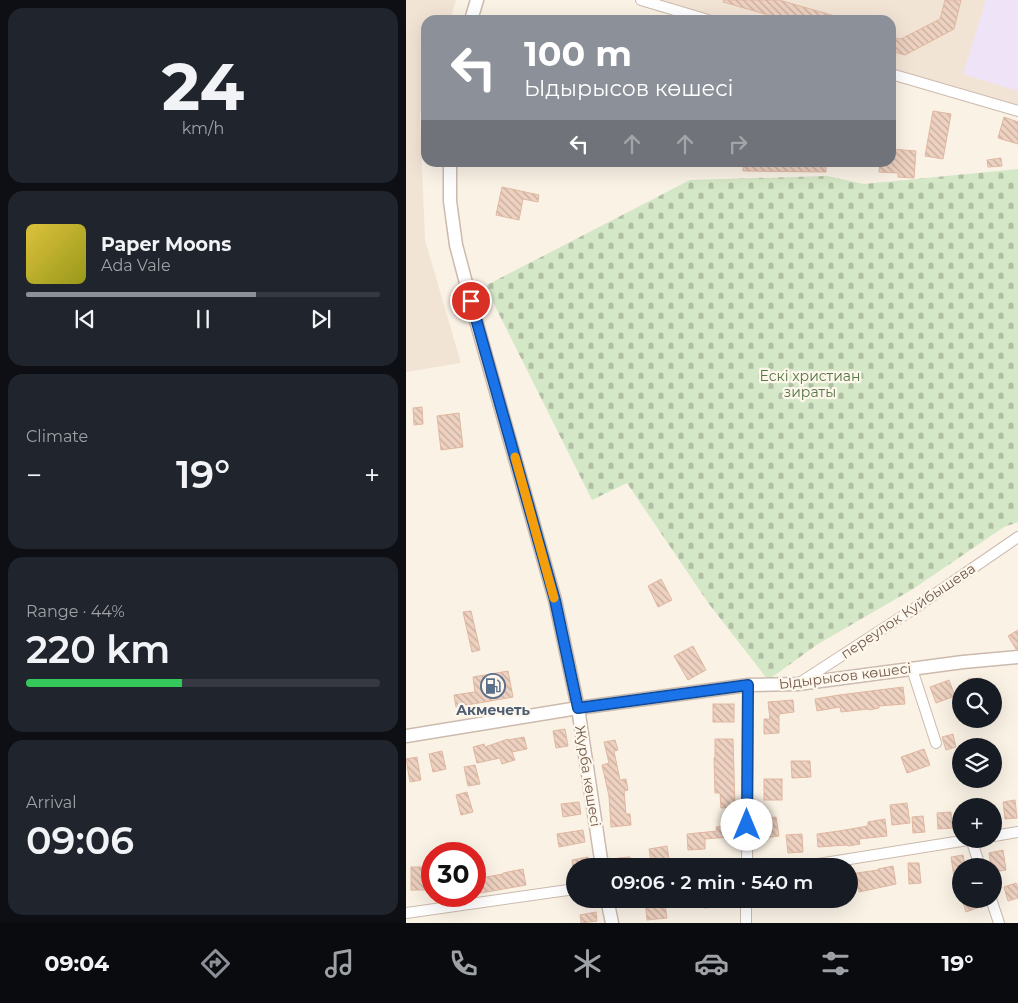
<!DOCTYPE html>
<html lang="en">
<head>
<meta charset="utf-8">
<style>
  body { margin:0; font-family:Montserrat,sans-serif; background:#20242c; color:#f1f3f6; height:100vh; display:flex; flex-direction:column; font-size:19px; white-space:nowrap }
  * { box-sizing:border-box; margin:0 }
  p { font-size:16px; color:#9ea1a6 }
  .icon { flex:none; width:28px; height:28px; fill:none; stroke:currentColor; stroke-width:2; stroke-linecap:round; stroke-linejoin:round }
  .map { position:relative; flex:1; overflow:hidden }
  .sheet { display:flex; flex-direction:column; gap:8px; padding:8px; background:#0d0f14; width:406px }
  .sheet>* { flex:none }
  .hud { position:absolute; left:15px; top:15px; width:475px; height:152px; border-radius:15px; box-shadow:0 5px 20px #0002; background:#8c9099; color:#fff; overflow:hidden }
  .fabs { position:absolute; left:546px; top:678px; display:grid; gap:10px }
  .fabs a { display:grid; place-items:center; width:50px; height:50px; border-radius:50%; background:#171b24; box-shadow:0 5px 20px #0002; font-size:25px }
  .speed { position:absolute; left:15px; top:842px; display:flex; gap:10px; font-size:25px; font-weight:700; text-align:center }
  .speed>* { display:grid; place-content:center; width:65px; height:65px; border-radius:50%; background:#171b24; box-shadow:0 5px 20px #0002; line-height:1 }
  .speed .limit { border:8px solid #d22; background:#fff; color:#111 }
  .pin { position:absolute; display:grid; place-items:center; width:42px; height:42px; color:#fff; margin:-21px; border:2px solid #fff; border-radius:50%; box-shadow:0 1px 5px #0007 }
  .me { position:absolute; width:55px; margin:-28px; rotate:0deg; stroke-linejoin:round; filter:drop-shadow(0 0 4px #0008) }
  .turn { display:flex; align-items:center; gap:18px; height:105px; padding:0 20px; font-size:22px }
  .turn .icon { width:65px; height:65px; stroke-width:2.5 }
  .turn b { display:block; font-size:35px; line-height:42px }
  .lanes { display:flex; align-items:center; height:48px; padding:0 20px; background:#0003; justify-content:center; gap:25px; direction:ltr }
  .lanes .off { opacity:.35 }
  .big { font-size:38px; font-weight:600; line-height:1.1 }
  .sheet .card { flex:1; display:flex; flex-direction:column; justify-content:center; gap:8px; min-width:0; padding:0 18px; border-radius:15px; background:#20242c }
  .sheet .dial { align-items:center; gap:0 }
  .dial b { font-size:65px; line-height:1 }
  .song { display:flex; align-items:center; gap:15px }
  .cover { width:60px; height:60px; border-radius:8px; background:linear-gradient(135deg,hsl(50 70% 55%),hsl(60 70% 35%)) }
  .played { height:5px; border-radius:2px; background:linear-gradient(90deg,#8c9099 65%,#363941 65%) }
  .keys { display:flex; justify-content:space-around; direction:ltr }
  .heat { display:flex; justify-content:space-between; align-items:center; font-size:28px; direction:ltr }
  .charge { height:8px; border-radius:4px; background:linear-gradient(90deg,#34c759 44%,#363941 0) }
  .trip { position:absolute; left:160px; top:858px; width:292px; height:50px; border-radius:25px; background:#171b24; box-shadow:0 5px 20px #0002; font-weight:600; line-height:50px; text-align:center }
  .dock { display:flex; height:80px; justify-content:space-around; align-items:center; background:#090b0e; color:#9ea1a6 }
  .dock .icon { width:35px; height:35px }
  .dock .on { color:#8c9099 }
  .dock b { font-size:22px; color:#f1f3f6 }
  main { display:flex; flex:1; min-height:0 }
  .map>svg:first-child { display:block }
  .residential { fill:#f2e4d5 }
  .education { fill:#efe3f7 }
  .cemetery { fill:url(#cemetery-stones) }
  .building { fill:url(#building-back-hatch); stroke:#e0b8a1 }
  .lines { fill:none; stroke-linecap:round; stroke-linejoin:round }
  .minor-casing { stroke:#ccbaad; stroke-width:12 }
  .tertiary-casing { stroke:#ccbaad; stroke-width:15 }
  .minor { stroke:#fff; stroke-width:10 }
  .tertiary { stroke:#fff; stroke-width:12 }
  .route-casing { stroke:#114b97; stroke-width:12 }
  .route { stroke:#1a73e8; stroke-width:9 }
  .slow { stroke:#f59e0b; stroke-width:9 }
  .labels { text-anchor:middle; stroke-width:4.5; stroke-linejoin:round; paint-order:stroke }
  .park-label { font-size:14px; fill:#557845; stroke:#fef7ec }
  .street-label { font-size:14px; fill:#72594d; stroke:#fef7ec }
  .service-label { font-size:14px; font-weight:bold; fill:#4e5e75; stroke:#fef7ec }
</style>
</head>
<body>
<main>
<section class="sheet">
<div class="card dial"><b>24</b><p>km/h</p></div>
<div class="card">
<div class="song"><i class="cover"></i><div><b>Paper Moons</b><p>Ada Vale</p></div></div>
<div class="played"></div>
<div class="keys"><svg class="icon" aria-label="previous" viewBox="0 0 24 24"><path d="M18 5L8 12l10 7zM5 5v14"/></svg><svg class="icon" aria-label="pause" viewBox="0 0 24 24"><path d="M8 5v14M16 5v14"/></svg><svg class="icon" aria-label="next" viewBox="0 0 24 24"><path d="M6 5l10 7-10 7zM19 5v14"/></svg></div>
</div>
<div class="card"><p>Climate</p>
<div class="heat"><a>−</a><b class="big">19°</b><a>+</a></div>
</div>
<div class="card"><p>Range · 44%</p><b class="big">220 km</b><div class="charge"></div></div>
<div class="card"><p>Arrival</p><b class="big">09:06</b></div>
</section>
<div class="map">
<svg width="612" height="923" viewBox="0 0 612 923">
  <defs>
    <pattern id="cemetery-stones" width="16" height="16" patternUnits="userSpaceOnUse" patternTransform="scale(1.25)"><rect width="16" height="16" fill="#d4e7c6"/><path d="M2 7V4a2 2 0 0 1 4 0v3zM10 15v-3a2 2 0 0 1 4 0v3z" fill="#b0bea3"/></pattern>
    <pattern id="building-back-hatch" width="6" height="6" patternUnits="userSpaceOnUse" patternTransform="scale(1.25)"><rect width="6" height="6" fill="#eed1c0"/><path d="M-1 5l2 2M0 0l6 6M5-1l2 2" fill="none" stroke="#c5ad9e"/></pattern>
  </defs>
  <rect width="100%" height="100%" fill="#fbf2e6"/>
  <g class="residential">
    <polygon points="0,0 50,0 44,20 20,20 20,97 14,114 19,240 55,363 0,372"/>
    <polygon points="241,0 612,0 612,111 485,74 485,20 302,20"/>
  </g>
  <polygon class="education" points="580,0 612,0 612,91 557,74"/>
  <polygon class="cemetery" points="612,169 612,522 598,527 507,589 412,644 362,680 303,604 221,483 186,500 79,286 284,180 421,176 458,184"/>
  <g class="building">
    <polygon points="318,0 373,0 436,18 436,20 380,20 317,2"/>
    <polygon points="539,0 555,0 548,29 499,55 485,51 485,37 495,39 534,19"/>
    <polygon points="527,111 545,114 537,159 519,156"/>
    <polygon points="598,117 612,122 612,144 592,138"/>
    <polygon points="485,149 510,151 508,178 492,177 492,173 473,172 474,162 485,162"/>
    <polygon points="595,158 596,166 582,167 581,160"/>
    <polygon points="337,162 420,162 420,172 337,171"/>
    <polygon points="96,187 133,195 132,202 117,199 113,220 90,215"/>
    <polygon points="16,407 17,424 8,425 7,408"/>
    <polygon points="53,413 57,447 35,450 31,416"/>
    <polygon points="255,579 266,600 252,607 242,586"/>
    <polygon points="65,611 74,650 66,652 57,612"/>
    <polygon points="612,630 612,649 610,649 602,636"/>
    <polygon points="287,646 300,670 282,680 268,656"/>
    <polygon points="102,671 107,697 50,707 48,695 69,692 67,677"/>
    <polygon points="575,678 576,686 562,686 562,679"/>
    <polygon points="543,680 549,696 530,703 524,687"/>
    <polygon points="497,687 499,704 473,706 473,708 463,710 462,709 435,712 434,707 411,711 409,699 433,695"/>
    <polygon points="387,700 388,712 373,714 373,733 358,734 358,719 364,719 362,702"/>
    <rect x="307" y="704" width="21" height="18"/>
    <polygon points="159,729 162,746 150,748 147,731"/>
    <polygon points="547,734 550,747 540,750 536,737"/>
    <polygon points="118,737 121,749 106,752 109,760 96,764 94,758 71,763 67,747 78,744 79,747 102,739 102,740"/>
    <polygon points="309,739 327,739 329,807 315,808 314,793 309,793 308,758 309,757"/>
    <polygon points="209,740 212,750 208,751 214,780 220,779 222,790 218,791 220,814 224,814 225,825 205,827 203,796 196,765 203,763 198,742"/>
    <polygon points="518,749 524,765 501,773 495,757"/>
    <polygon points="36,751 40,769 27,772 23,754"/>
    <polygon points="11,757 15,780 4,782 0,759"/>
    <polygon points="385,761 404,761 405,777 386,778"/>
    <polygon points="69,765 74,784 62,786 58,767"/>
    <rect x="358" y="779" width="18" height="21"/>
    <polygon points="61,792 67,812 55,815 50,795"/>
    <polygon points="609,800 611,818 599,819 597,802"/>
    <polygon points="173,802 175,814 157,817 155,804"/>
    <polygon points="501,803 504,823 486,825 484,805"/>
    <polygon points="545,812 546,828 532,829 531,813"/>
    <polygon points="517,816 519,832 507,833 506,817"/>
    <polygon points="370,817 373,836 356,838 354,819"/>
    <polygon points="479,819 481,836 453,839 454,844 442,846 441,845 412,847 411,834 433,831 462,826 462,822"/>
    <polygon points="323,826 324,837 299,839 299,849 282,850 281,834 311,831 310,827"/>
    <polygon points="177,830 179,842 153,847 151,834"/>
    <polygon points="396,834 397,852 382,853 380,835"/>
    <polygon points="261,846 264,866 246,866 243,849"/>
    <polygon points="597,850 600,870 588,872 588,866 585,866 583,853"/>
    <polygon points="557,855 559,866 555,866 555,875 548,877 545,857"/>
    <polygon points="182,857 183,866 167,866 166,860"/>
    <polygon points="224,857 225,866 213,866 212,858"/>
    <polygon points="502,863 513,863 515,883 503,884"/>
    <polygon points="487,866 490,884 453,892 452,884 444,885 444,874 472,870 472,869"/>
    <rect x="5" y="867" width="17" height="23"/>
    <polygon points="117,869 120,885 69,894 69,879 97,874 97,873"/>
    <polygon points="610,883 612,887 612,898 602,901 598,887"/>
    <polygon points="249,899 258,899 261,918 241,920 239,900"/>
    <polygon points="297,899 313,899 313,907 298,908"/>
    <polygon points="355,899 378,899 378,903 356,906"/>
    <polygon points="556,899 571,899 574,907 560,912"/>
    <polygon points="190,912 191,921 175,923 174,915"/>
  </g>
  <g class="lines">
    <defs>
      <g id="minor">
        <polyline points="235,0 302,20"/>
        <polyline points="485,74 612,111"/>
        <polyline points="506,669 530,743"/>
        <polyline points="395,682 503,612 612,537"/>
        <polyline points="588,836 612,832"/>
        <polyline points="565,839 574,866"/>
        <polyline points="324,866 341,864"/>
        <polyline points="341,866 342,685"/>
        <polyline points="400,866 568,839"/>
        <polyline points="585,899 593,923"/>
        <polyline points="0,913 169,889"/>
        <polyline points="340,923 340,899"/>
      </g>
      <g id="tertiary">
        <polyline points="65,20 71,0"/>
        <polyline points="44,162 44,201 50,245 69,317 149,600 172,708 196,866"/>
        <polyline points="0,736 172,708 342,685 392,684 557,662 612,657"/>
        <polyline points="201,899 206,923"/>
      </g>
    </defs>
    <use href="#minor" class="minor-casing"/>
    <use href="#tertiary" class="tertiary-casing"/>
    <use href="#minor" class="minor"/>
    <use href="#tertiary" class="tertiary"/>
  </g>
  <g class="lines">
    <defs>
      <polyline id="route" points="65,301 149,600 172,708 342,685 341,825"/>
    </defs>
    <use href="#route" class="route-casing"/>
    <use href="#route" class="route"/>
    <polyline class="slow" points="109,457 148,598"/>
  </g>
  <defs>
    <symbol id="fuel-ring" viewBox="-11 -11 22 22"><circle r="9.5" fill="#fef7ec" stroke="#5c6f8a" stroke-width="1.5"/><path d="M-5.5-6h7V0h2V4h1.3V-2.5L3-4.5l.8-.8L6-3V5H2.5V1h-1V6h-7ZM-4.2-4.7v3.2H.2V-4.7Z" fill="#5c6f8a"/></symbol>
  </defs>
  <g fill-rule="evenodd">
    <use href="#fuel-ring" x="73" y="672" width="28" height="28"/>
  </g>
  <g class="labels">
    <g class="park-label">
      <text x="404" y="381">Ескі христиан<tspan x="404" dy="16">зираты</tspan></text>
    </g>
    <g class="street-label">
      <text transform="translate(502 611) rotate(-34)" y="5">переулок Куйбышева</text>
      <text transform="translate(439 676) rotate(-7)" y="5">Ыдырысов көшесі</text>
      <text transform="translate(182 776) rotate(81)" y="5">Журба көшесі</text>
    </g>
    <g class="service-label">
      <text x="87" y="715">Акмечеть</text>
    </g>
  </g>
</svg>
<div class="fabs">
<a><svg class="icon" aria-label="search" viewBox="0 0 24 24"><circle cx="10" cy="10" r="6"/><path d="M15 15l6 6"/></svg></a>
<a><svg class="icon" aria-label="layers" viewBox="0 0 24 24"><path d="M12 4l9 5-9 5-9-5zM3 14l9 5 9-5"/></svg></a>
<a>+</a>
<a>−</a>
</div>
<div class="speed"><div class="limit">30</div></div>
<div class="pin" style="left:65px;top:301px;background:#d93025"><svg class="icon" aria-label="arrive" viewBox="0 0 24 24"><path d="M6 21V4h12l-3 4 3 4H6"/></svg></div>
<svg class="me" style="left:341px;top:825px" viewBox="-20 -20 40 40"><circle r="19" fill="#fff"/><path d="M0-13L10 11 0 6-10 11z" fill="#1a73e8"/></svg>
<div class="trip">09:06 · 2 min · 540 m</div>
<div class="hud">
<div class="turn"><svg class="icon" aria-label="left" viewBox="0 0 24 24"><path d="M17 20v-9H6M10 6l-5 5 5 5"/></svg><div><b>100 m</b>Ыдырысов көшесі</div></div>
<div class="lanes"><svg class="icon" aria-label="left" viewBox="0 0 24 24"><path d="M17 20v-9H6M10 6l-5 5 5 5"/></svg><svg class="icon off" aria-label="ahead" viewBox="0 0 24 24"><path d="M12 20V5M6 11l6-6 6 6"/></svg><svg class="icon off" aria-label="ahead" viewBox="0 0 24 24"><path d="M12 20V5M6 11l6-6 6 6"/></svg><svg class="icon off" aria-label="right" viewBox="0 0 24 24"><path d="M7 20v-9h11M14 6l5 5-5 5"/></svg></div>
</div>
</div>
</main>
<nav class="dock">
<b>09:04</b>
<svg class="icon on" aria-label="directions" viewBox="0 0 24 24"><path d="M12 3l9 9-9 9-9-9zM9 14v-3h6M13 9l2 2-2 2"/></svg>
<svg class="icon" aria-label="music" viewBox="0 0 24 24"><path d="M9 18V5l10-2v13"/><circle cx="6" cy="18" r="3"/><circle cx="16" cy="16" r="3"/></svg>
<svg class="icon" aria-label="phone" viewBox="0 0 24 24"><path d="M5 4h4l2 5-3 2q2 4 5 5l2-3 5 2v4C11 20 4 13 5 4z"/></svg>
<svg class="icon" aria-label="climate" viewBox="0 0 24 24"><path d="M12 3v18M4 7l16 10M4 17L20 7"/></svg>
<svg class="icon" aria-label="car" viewBox="0 0 24 24"><path d="M5 17H2v-5l4-1 3-4h7l3 4 3 1v5h-3M9 17h6M6 11h13"/><circle cx="7" cy="17" r="2"/><circle cx="17" cy="17" r="2"/></svg>
<svg class="icon" aria-label="filters" viewBox="0 0 24 24"><path d="M4 7h16M4 17h16"/><circle cx="9" cy="7" r="2"/><circle cx="15" cy="17" r="2"/></svg>
<b>19°</b>
</nav>
</body>
</html>
